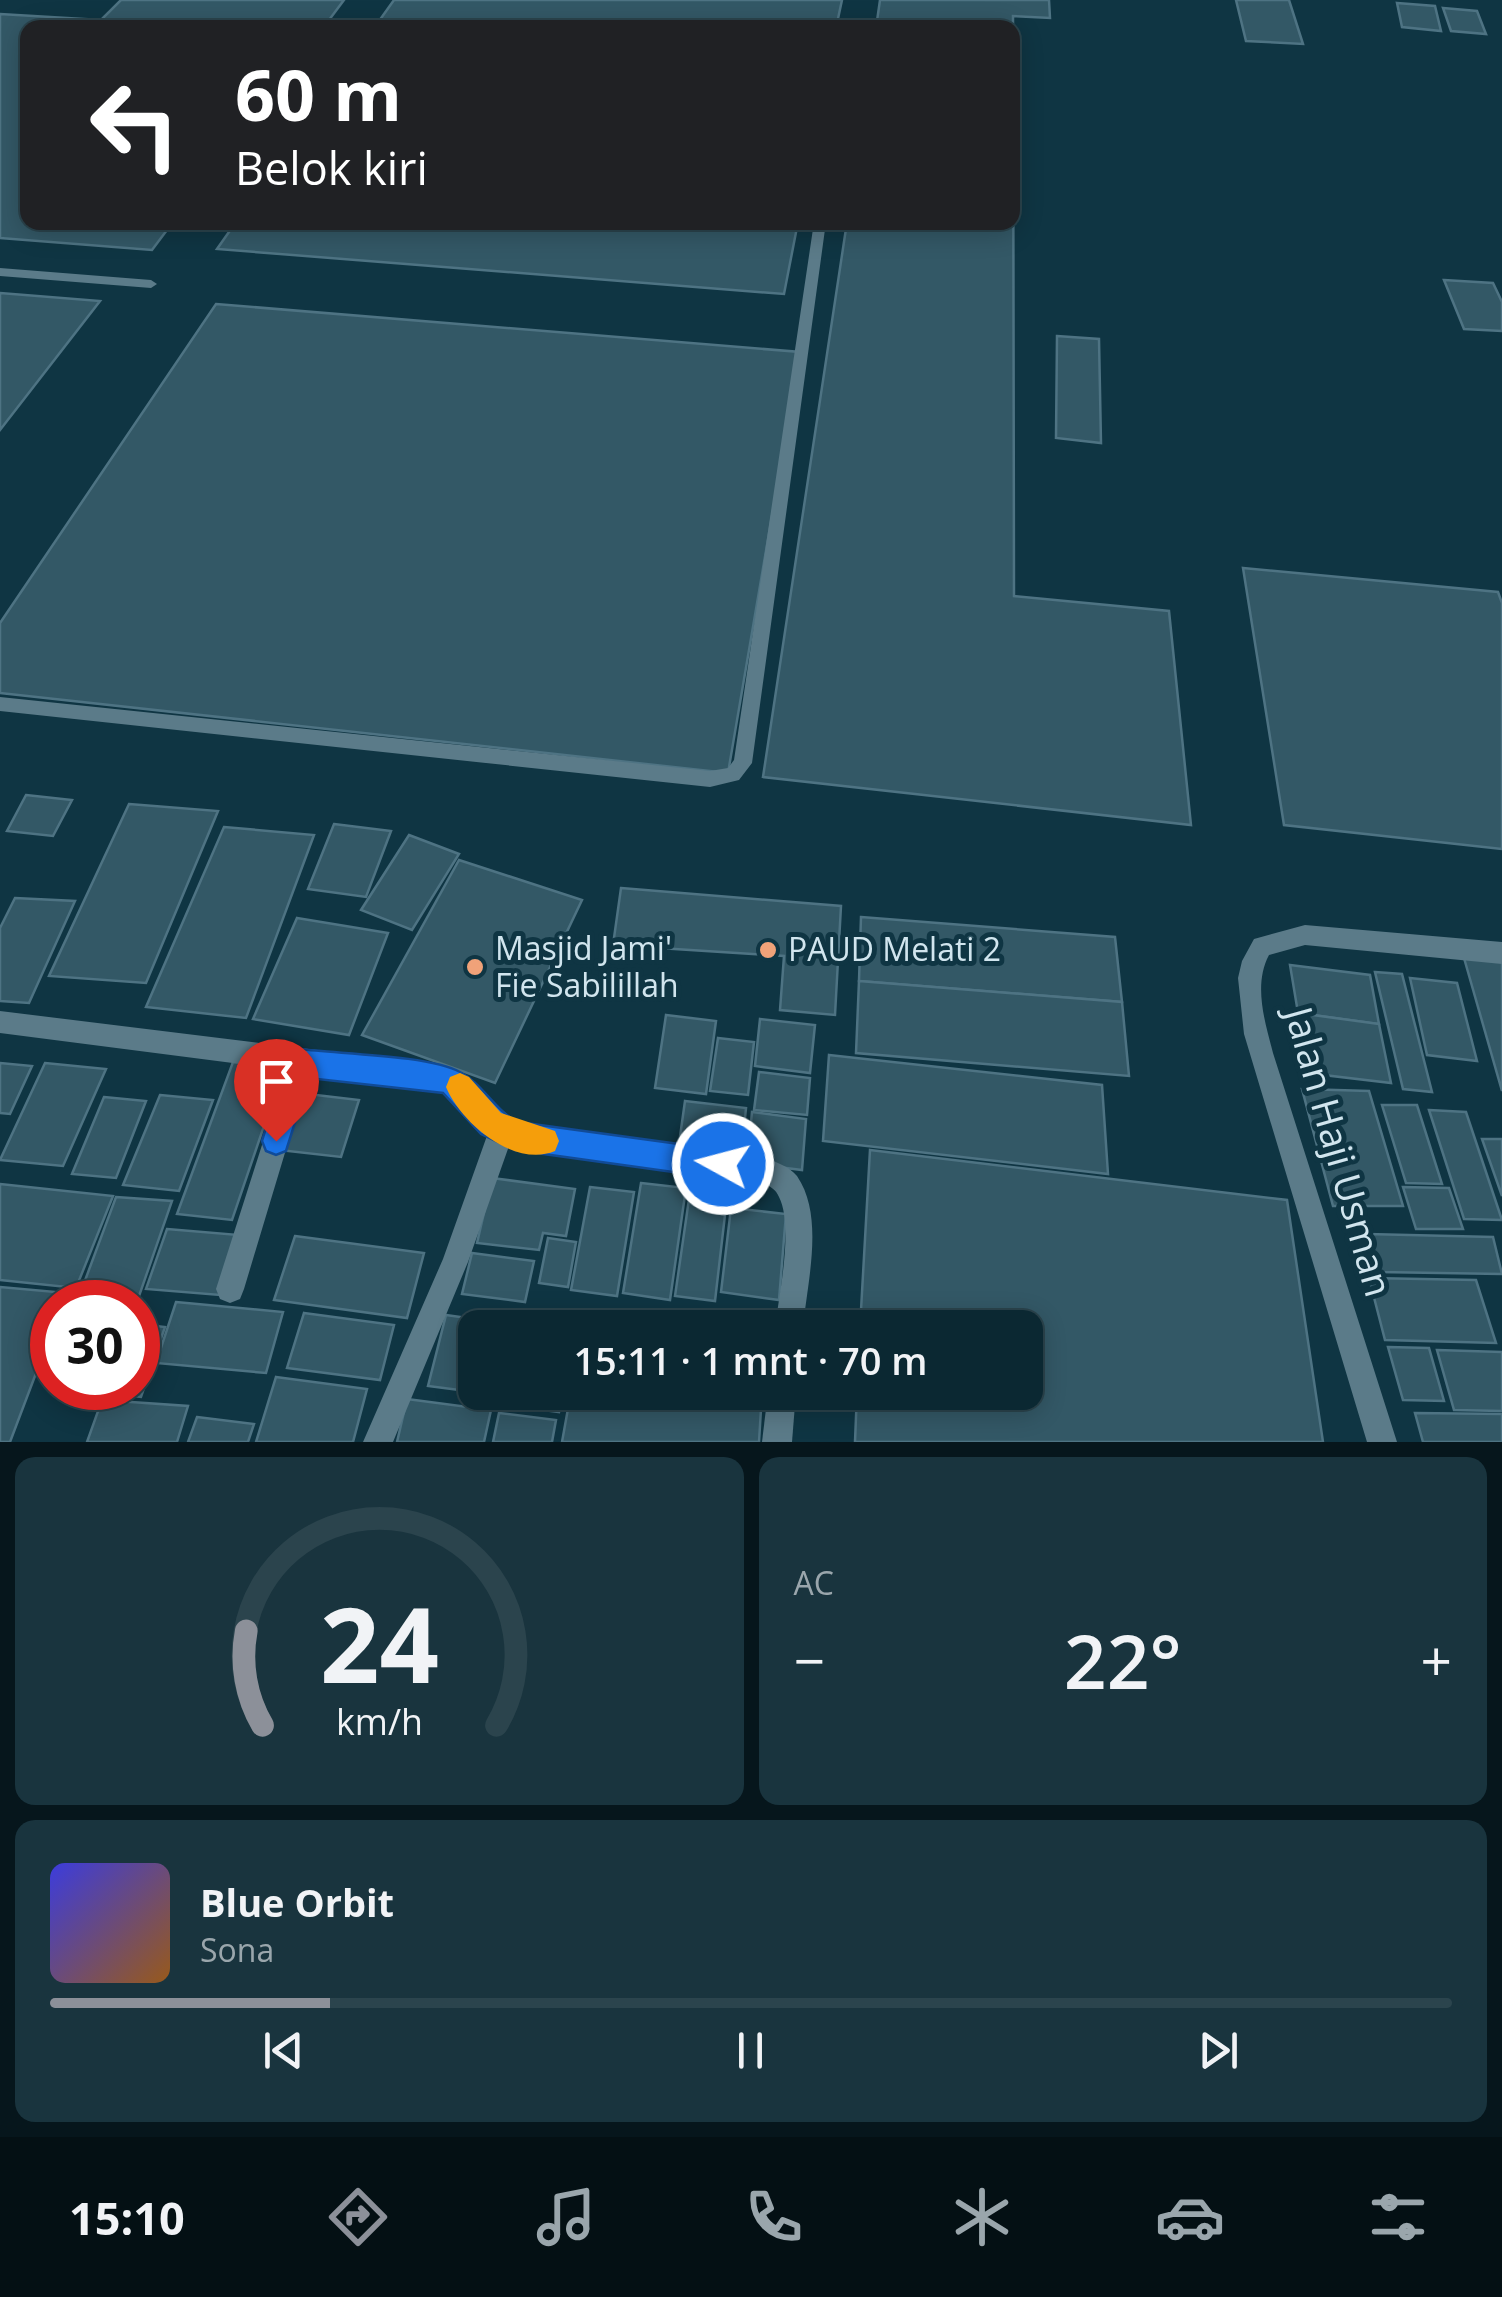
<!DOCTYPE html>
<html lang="id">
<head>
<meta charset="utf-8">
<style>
  body { margin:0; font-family:"Open Sans",sans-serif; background:#19343e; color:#f1f3f6; height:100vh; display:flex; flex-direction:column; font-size:38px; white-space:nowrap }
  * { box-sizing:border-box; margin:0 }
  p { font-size:32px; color:#9aa6ac }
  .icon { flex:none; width:55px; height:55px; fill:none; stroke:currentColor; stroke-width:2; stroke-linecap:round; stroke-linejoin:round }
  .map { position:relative; height:1442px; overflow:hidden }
  .panel { display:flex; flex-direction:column; gap:15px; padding:15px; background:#06161c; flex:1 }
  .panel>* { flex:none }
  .banner { position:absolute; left:20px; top:20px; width:1000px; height:210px; border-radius:20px; box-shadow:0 5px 25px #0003,0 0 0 2px #2b444d; background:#202124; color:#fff; overflow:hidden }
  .speed { position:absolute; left:30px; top:1280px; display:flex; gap:20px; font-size:50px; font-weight:700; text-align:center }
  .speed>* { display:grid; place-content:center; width:130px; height:130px; border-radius:50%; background:#0b2832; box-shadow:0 5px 25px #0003,0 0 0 2px #2b444d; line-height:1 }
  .speed .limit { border:15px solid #d22; background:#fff; color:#111 }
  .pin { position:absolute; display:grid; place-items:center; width:85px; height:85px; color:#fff; margin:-102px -42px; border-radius:50% 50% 50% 0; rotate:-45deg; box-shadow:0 0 10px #0007 }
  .pin .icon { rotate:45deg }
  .me { position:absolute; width:110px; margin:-55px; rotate:277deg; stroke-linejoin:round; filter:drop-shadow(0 0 8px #0008) }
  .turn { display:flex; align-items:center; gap:35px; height:210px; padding:0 50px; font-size:45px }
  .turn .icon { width:130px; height:130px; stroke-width:2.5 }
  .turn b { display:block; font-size:70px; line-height:85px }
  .big { font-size:75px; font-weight:600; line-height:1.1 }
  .panel .widget { flex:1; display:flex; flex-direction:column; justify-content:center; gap:15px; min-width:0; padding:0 35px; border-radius:20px; background:#19343e }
  .panel .dial { align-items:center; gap:0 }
  .dial svg { height:260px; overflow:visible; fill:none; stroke:#2b444d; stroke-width:7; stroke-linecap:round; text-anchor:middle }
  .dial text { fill:#f1f3f6; stroke:none }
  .song { display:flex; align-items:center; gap:30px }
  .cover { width:120px; height:120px; border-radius:15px; background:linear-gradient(135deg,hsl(240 70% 55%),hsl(30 70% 35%)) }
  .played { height:10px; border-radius:5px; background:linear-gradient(90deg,#8c9099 20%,#2b444d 20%) }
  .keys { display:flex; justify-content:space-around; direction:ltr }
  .heat { display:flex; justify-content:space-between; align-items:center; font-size:55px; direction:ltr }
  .panel .tiles { flex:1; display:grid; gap:15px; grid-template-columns:1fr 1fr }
  .widget:last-child { grid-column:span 2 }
  .trip { position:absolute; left:458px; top:1310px; width:585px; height:100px; border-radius:20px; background:#0b2832; box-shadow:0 5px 25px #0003,0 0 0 2px #2b444d; font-weight:600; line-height:100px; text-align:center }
  .dock { display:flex; height:160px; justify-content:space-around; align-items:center; background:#041014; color:#9aa6ac }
  .dock .icon { width:70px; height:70px }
  .dock .active { color:#8c9099 }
  .dock b { font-size:45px; color:#f1f3f6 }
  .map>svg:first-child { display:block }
  .building { fill:#335866; stroke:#4e7383; stroke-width:2.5 }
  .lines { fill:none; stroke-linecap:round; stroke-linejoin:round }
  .service { fill:#5b7b89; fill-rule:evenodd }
  .minor { fill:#5b7b89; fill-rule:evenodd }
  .route { fill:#1a73e8; stroke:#114b97; stroke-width:2.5 }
  .slow { fill:#f59e0b }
  .poi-dot { fill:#f0a279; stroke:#0f3543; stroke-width:4 }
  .labels { text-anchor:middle; stroke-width:10; stroke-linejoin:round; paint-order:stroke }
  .poi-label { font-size:32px; fill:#d1e5ee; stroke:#0f3543; text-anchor:start }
  .near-street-label { font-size:38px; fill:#d1e5ee; stroke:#0f3543 }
</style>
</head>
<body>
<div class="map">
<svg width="1502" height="1442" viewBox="0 0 1502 1442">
  <rect width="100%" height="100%" fill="#0f3543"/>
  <g class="building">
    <polygon points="121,0 344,0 323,28 28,28 28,222 173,222 152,250 0,238 0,14 101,20"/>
    <polygon points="394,0 842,0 836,28 374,28"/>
    <polygon points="880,0 1049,0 1050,18 1013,16 1014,596 1169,611 1191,825 763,777 847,222 1012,222 1012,28 876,28"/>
    <polygon points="1236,0 1289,0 1303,44 1246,41"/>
    <polygon points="1397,3 1435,6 1441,31 1402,27"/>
    <polygon points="1443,8 1477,11 1486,34 1451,31"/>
    <polygon points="236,222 798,222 784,294 217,249"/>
    <polygon points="1444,280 1493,283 1502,302 1502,331 1464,329"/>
    <polygon points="0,293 100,301 0,430"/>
    <polygon points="216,304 800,352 728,773 0,693 0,623"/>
    <polygon points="1057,336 1099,339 1101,443 1056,438"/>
    <polygon points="1243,568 1498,592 1502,603 1502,849 1284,825"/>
    <polygon points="26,795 72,800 53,836 7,831"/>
    <polygon points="129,804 218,811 146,983 49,976"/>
    <polygon points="334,824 391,831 366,897 308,889"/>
    <polygon points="224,827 314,835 246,1018 146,1007"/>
    <polygon points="409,835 459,854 412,930 361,910"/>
    <polygon points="459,860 582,900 495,1083 362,1035"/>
    <polygon points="621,888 841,906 835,1015 780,1010 784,956 613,945"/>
    <polygon points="15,898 75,901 29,1003 0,1001 0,928"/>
    <polygon points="861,917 1115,937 1122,1002 859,981"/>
    <polygon points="297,918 388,933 349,1035 253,1019"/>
    <polygon points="1464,958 1502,961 1502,1091"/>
    <polygon points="1290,965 1370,975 1379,1024 1298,1013"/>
    <polygon points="1375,972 1402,974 1432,1092 1403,1089"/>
    <polygon points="1410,978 1457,983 1477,1061 1427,1055"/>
    <polygon points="859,981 1122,1002 1129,1076 856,1053"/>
    <polygon points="1298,1013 1379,1024 1391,1083 1307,1073"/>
    <polygon points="666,1015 716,1021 706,1094 655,1088"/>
    <polygon points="760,1019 815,1025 810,1073 755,1066"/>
    <polygon points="718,1038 754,1042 748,1095 710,1091"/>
    <polygon points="829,1055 1102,1085 1108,1174 823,1141"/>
    <polygon points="233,1062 284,1067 232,1220 177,1214"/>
    <polygon points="0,1063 32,1066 10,1114 0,1113"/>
    <polygon points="45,1063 106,1069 63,1166 0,1160"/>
    <polygon points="759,1072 810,1078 807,1115 754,1110"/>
    <polygon points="1302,1089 1369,1091 1403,1206 1333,1206"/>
    <polygon points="299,1093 359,1100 341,1157 279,1150"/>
    <polygon points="160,1095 213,1100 179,1191 123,1185"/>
    <polygon points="104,1097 146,1101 116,1178 72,1174"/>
    <polygon points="685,1101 746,1108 741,1159 678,1151"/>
    <polygon points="1382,1105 1417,1105 1442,1184 1406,1183"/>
    <polygon points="1429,1110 1466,1112 1502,1220 1464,1219"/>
    <polygon points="752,1112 806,1119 802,1170 747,1163"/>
    <polygon points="1482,1139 1502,1139 1502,1196"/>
    <polygon points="870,1150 1287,1200 1323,1442 855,1442 857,1392 1025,1392 1025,1328 860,1328"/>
    <polygon points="492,1178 575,1189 566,1236 543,1233 539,1250 477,1243"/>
    <polygon points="641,1183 686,1188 670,1300 623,1293"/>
    <polygon points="0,1184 113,1196 76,1288 0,1280"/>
    <polygon points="691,1185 728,1189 715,1301 675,1296"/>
    <polygon points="590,1187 634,1192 617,1296 571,1290"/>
    <polygon points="1403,1187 1449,1188 1463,1229 1416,1229"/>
    <polygon points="116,1197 172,1201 138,1299 80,1294"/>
    <polygon points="731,1208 786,1214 779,1300 721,1292"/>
    <polygon points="167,1229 239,1235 220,1295 146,1289"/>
    <polygon points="1367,1234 1493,1237 1502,1274 1378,1272"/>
    <polygon points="295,1236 424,1253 407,1318 274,1300"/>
    <polygon points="548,1238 576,1242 568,1287 539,1283"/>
    <polygon points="472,1253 534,1261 525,1302 462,1294"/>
    <polygon points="1369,1278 1476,1280 1496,1343 1385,1340"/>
    <polygon points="0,1287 67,1293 63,1302 52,1302 52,1331 10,1442 0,1442"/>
    <polygon points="176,1302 283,1312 266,1373 156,1363"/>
    <polygon points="304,1313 394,1325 380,1380 287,1368"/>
    <polygon points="446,1315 503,1323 502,1328 475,1328 475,1392 428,1386"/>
    <polygon points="582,1318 623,1323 623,1328 580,1328"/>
    <polygon points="138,1324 165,1327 141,1397 62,1388 138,1388"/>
    <polygon points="1388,1347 1429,1348 1444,1401 1403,1400"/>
    <polygon points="1437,1350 1502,1352 1502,1411 1454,1410"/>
    <polygon points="276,1377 367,1389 353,1442 256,1442"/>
    <polygon points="493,1392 563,1392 559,1412 491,1403"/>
    <polygon points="571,1392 636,1392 761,1409 759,1442 562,1442"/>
    <polygon points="407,1399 491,1410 484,1442 397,1442"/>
    <polygon points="102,1400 188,1406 177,1442 87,1442"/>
    <polygon points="499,1413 556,1420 552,1442 493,1442"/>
    <polygon points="1415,1413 1502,1414 1502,1442 1423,1442"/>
    <polygon points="197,1417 254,1424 248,1442 188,1442"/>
  </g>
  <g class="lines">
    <g class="service">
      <polygon points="814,222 826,222 752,763 739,780 710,787 0,711 0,697 710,771 728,768 734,760"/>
      <polygon points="0,268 151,280 157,284 151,288 0,276"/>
    </g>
    <g class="minor">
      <path d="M 1305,925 L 1502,942 L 1502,964 L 1305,945 L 1269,955 C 1253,985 1265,1022 1273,1053 L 1397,1442 L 1367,1442 L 1244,1034 L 1238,978 L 1242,961 L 1254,939 Z"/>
      <path d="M 0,1011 L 439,1065 L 469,1080 L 518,1124 L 762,1156 C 773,1161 789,1166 797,1176 C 825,1217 807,1282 803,1328 L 775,1328 C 779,1294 794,1227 779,1197 C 776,1189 768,1185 760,1182 L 509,1146 L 468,1262 L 393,1442 L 363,1442 L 443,1259 L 488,1133 L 451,1097 L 438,1089 L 309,1073 L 244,1289 L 240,1299 L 230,1303 L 220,1299 L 216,1289 L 286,1070 L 0,1033 Z"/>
      <polygon points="768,1392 796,1392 792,1442 762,1442"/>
    </g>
  </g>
  <path class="route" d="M 300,1049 C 339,1054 429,1055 460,1072 C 483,1084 494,1110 518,1122 L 723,1150 L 734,1154 L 738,1164 L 734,1175 L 723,1179 L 515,1150 L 481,1134 L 443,1093 L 309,1078 L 286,1151 L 276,1155 L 266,1151 L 262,1141 L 286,1063 L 290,1053 Z"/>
  <path class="slow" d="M 460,1073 L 469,1077 L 501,1113 L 555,1131 L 559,1141 L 555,1151 C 514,1168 461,1123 446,1087 L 450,1077 Z"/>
  <g class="poi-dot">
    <circle cx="768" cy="950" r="10"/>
    <circle cx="475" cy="967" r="10"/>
  </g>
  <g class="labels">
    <g class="poi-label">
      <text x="495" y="960">Masjid Jami'<tspan x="495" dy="37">Fie Sabilillah</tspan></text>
      <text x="788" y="961">PAUD Melati 2</text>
    </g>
    <g class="near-street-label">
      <text transform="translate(1338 1152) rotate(74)" y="13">Jalan Haji Usman</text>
    </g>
  </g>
</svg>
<div class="speed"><div class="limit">30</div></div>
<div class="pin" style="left:276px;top:1141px;background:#d93025"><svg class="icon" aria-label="arrive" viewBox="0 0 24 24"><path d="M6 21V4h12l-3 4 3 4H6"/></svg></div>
<svg class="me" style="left:723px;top:1164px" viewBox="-20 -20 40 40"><circle r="17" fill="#1a73e8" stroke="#fff" stroke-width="3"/><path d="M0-11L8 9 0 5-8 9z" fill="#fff"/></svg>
<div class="trip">15:11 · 1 mnt · 70 m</div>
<div class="banner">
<div class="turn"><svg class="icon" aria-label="left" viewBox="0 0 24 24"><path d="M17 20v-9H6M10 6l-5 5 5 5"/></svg><div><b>60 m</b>Belok kiri</div></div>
</div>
</div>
<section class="panel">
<div class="tiles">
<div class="widget dial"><svg viewBox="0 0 100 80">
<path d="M14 69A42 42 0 1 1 86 69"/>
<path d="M14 69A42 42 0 0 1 9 40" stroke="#8c9099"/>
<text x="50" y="56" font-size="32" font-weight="700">24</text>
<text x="50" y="72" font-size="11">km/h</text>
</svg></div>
<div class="widget"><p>AC</p>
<div class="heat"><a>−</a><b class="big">22°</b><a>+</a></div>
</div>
<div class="widget">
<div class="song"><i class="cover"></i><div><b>Blue Orbit</b><p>Sona</p></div></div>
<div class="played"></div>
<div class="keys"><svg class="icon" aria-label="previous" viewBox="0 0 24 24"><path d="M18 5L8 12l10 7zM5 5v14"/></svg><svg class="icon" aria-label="pause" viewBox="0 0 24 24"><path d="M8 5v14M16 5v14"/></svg><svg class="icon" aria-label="next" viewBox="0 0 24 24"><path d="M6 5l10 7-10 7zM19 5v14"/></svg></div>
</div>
</div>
</section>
<nav class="dock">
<b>15:10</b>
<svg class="icon active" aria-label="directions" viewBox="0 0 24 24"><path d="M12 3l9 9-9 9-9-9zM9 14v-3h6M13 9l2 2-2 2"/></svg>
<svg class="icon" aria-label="music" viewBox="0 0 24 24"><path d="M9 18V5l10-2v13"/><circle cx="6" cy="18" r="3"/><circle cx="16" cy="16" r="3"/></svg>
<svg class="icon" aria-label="phone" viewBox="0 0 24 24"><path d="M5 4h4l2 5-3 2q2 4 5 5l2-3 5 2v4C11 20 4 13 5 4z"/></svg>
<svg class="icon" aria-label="climate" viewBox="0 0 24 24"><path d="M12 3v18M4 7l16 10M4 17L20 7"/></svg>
<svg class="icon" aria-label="car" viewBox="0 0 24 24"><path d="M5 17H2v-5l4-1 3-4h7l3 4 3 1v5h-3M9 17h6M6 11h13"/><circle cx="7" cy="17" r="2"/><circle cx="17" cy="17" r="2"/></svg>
<svg class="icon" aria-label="filters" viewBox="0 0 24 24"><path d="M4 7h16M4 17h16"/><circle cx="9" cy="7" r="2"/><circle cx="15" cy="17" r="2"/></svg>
</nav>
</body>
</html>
